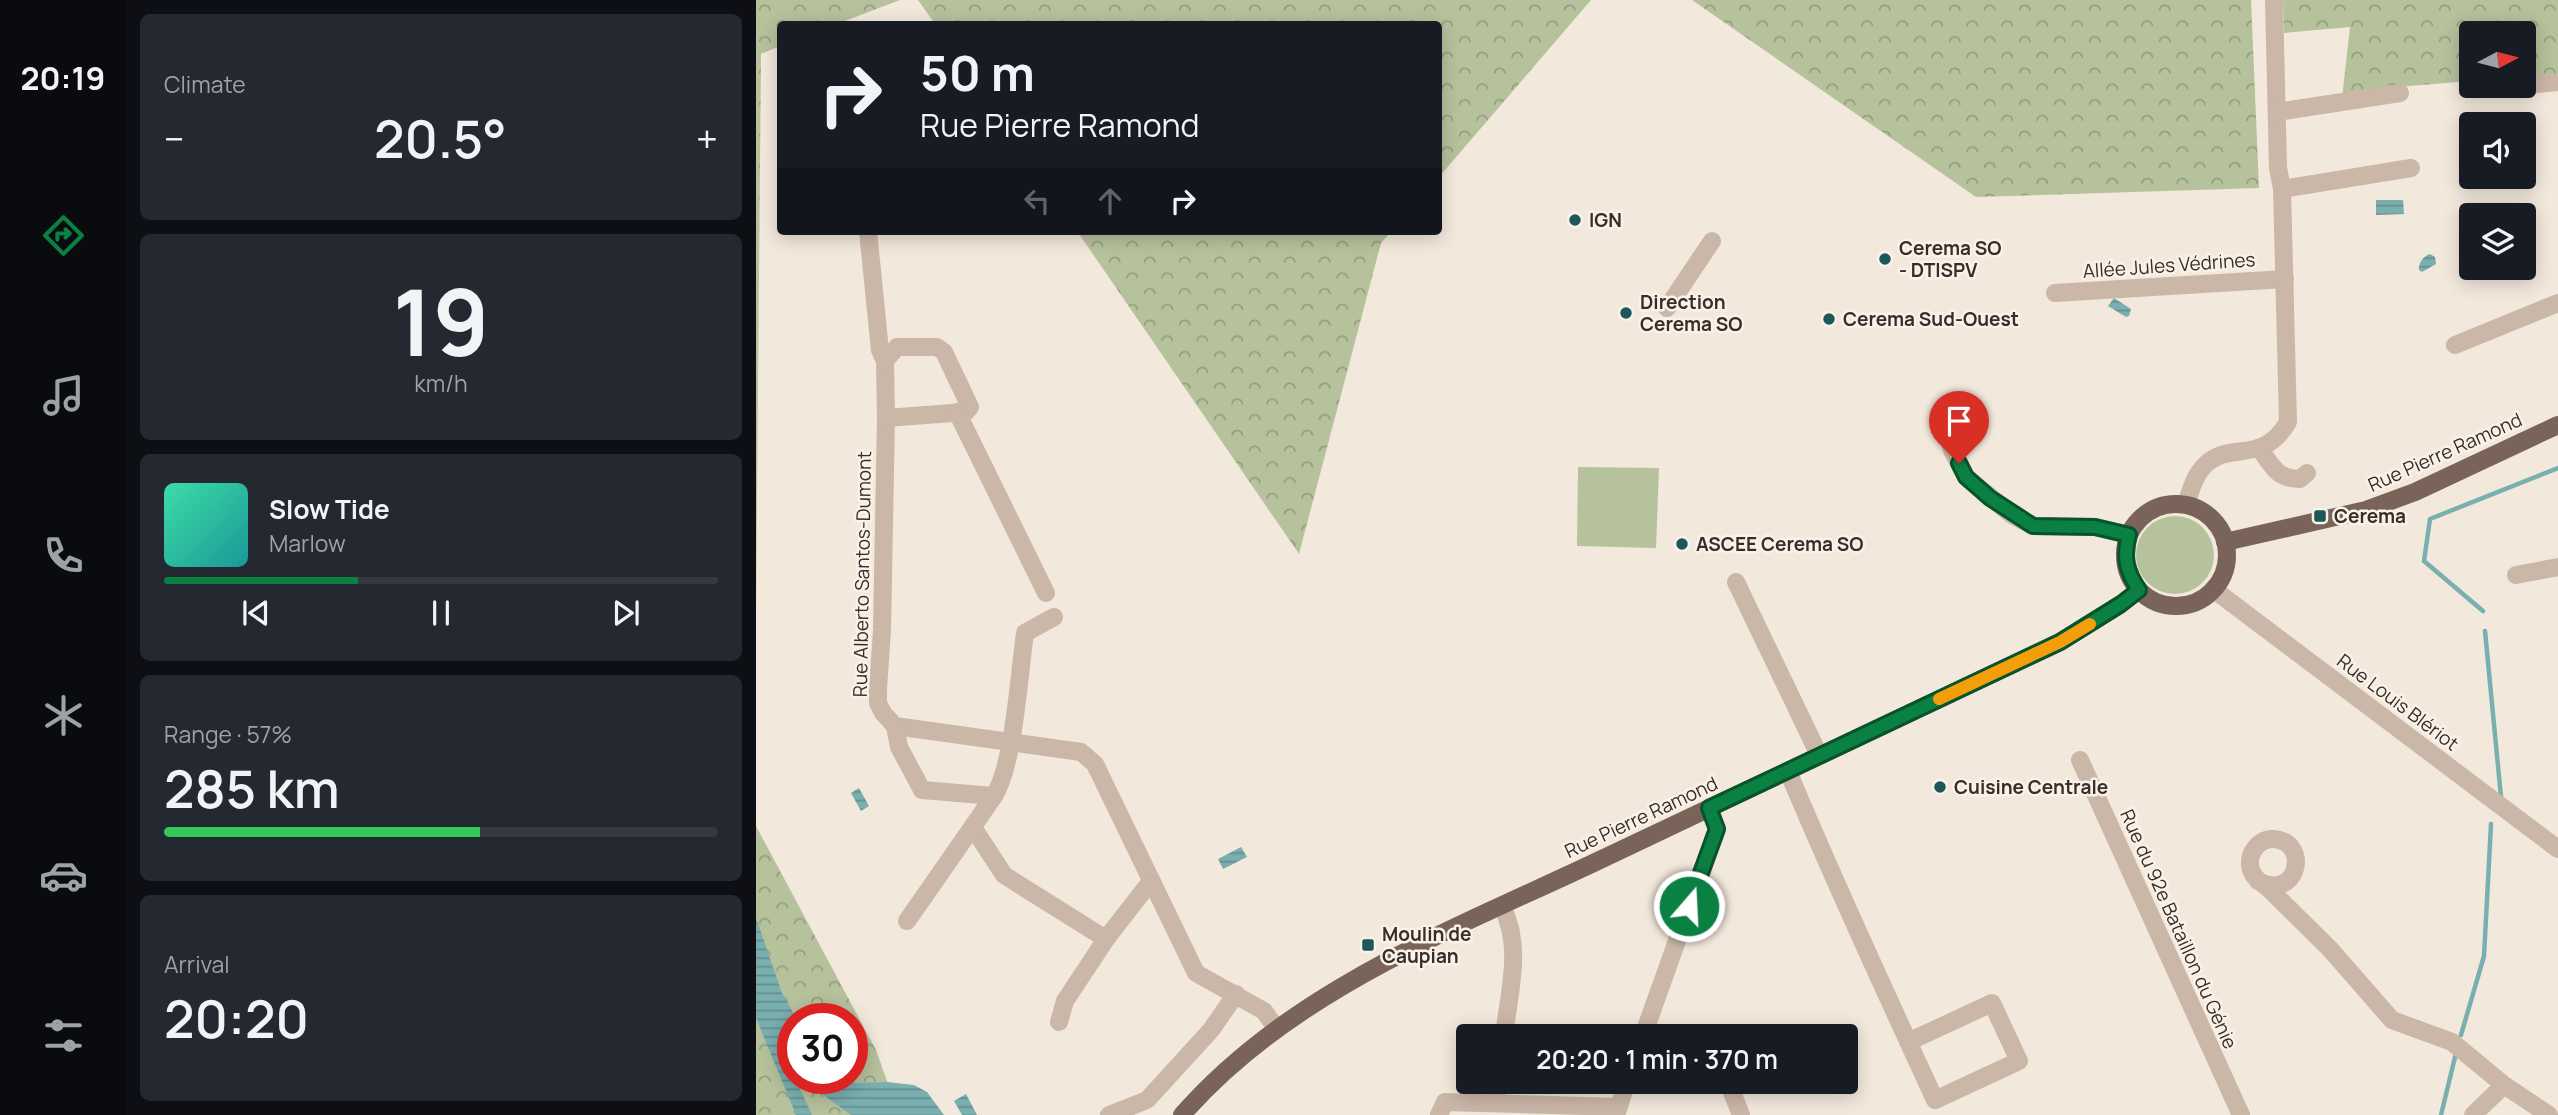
<!DOCTYPE html>
<html lang="en">
<head>
<meta charset="utf-8">
<style>
  body { margin:0; font-family:Manrope,sans-serif; background:#242831; color:#f1f3f6; height:100vh; display:flex; flex-direction:column; font-size:26px; white-space:nowrap }
  * { box-sizing:border-box; margin:0 }
  p { font-size:23px; color:#9ea1a6 }
  .icon { flex:none; width:38px; height:38px; fill:none; stroke:currentColor; stroke-width:2; stroke-linecap:round; stroke-linejoin:round }
  .map { position:relative; flex:1; overflow:hidden }
  .panel { display:flex; flex-direction:column; gap:14px; padding:14px; background:#0d0f14; width:630px }
  .panel>* { flex:none }
  .banner { position:absolute; left:21px; top:21px; width:665px; height:214px; border-radius:7px; box-shadow:0 4px 18px #0003; background:#171b24; color:#f1f3f6; overflow:hidden }
  .needle { width:46px; rotate:83deg }
  .tools { position:absolute; left:1703px; top:21px; display:grid; gap:14px }
  .tools a { display:grid; place-items:center; width:77px; height:77px; border-radius:7px; background:#171b24; box-shadow:0 4px 18px #0003; font-size:35px }
  .speed { position:absolute; left:21px; top:1003px; display:flex; gap:14px; font-size:35px; font-weight:700; text-align:center }
  .speed>* { display:grid; place-content:center; width:91px; height:91px; border-radius:50%; background:#171b24; box-shadow:0 4px 18px #0003; line-height:1 }
  .speed .limit { border:10px solid #d22; background:#fff; color:#111 }
  .pin { position:absolute; display:grid; place-items:center; width:60px; height:60px; color:#fff; margin:-72px -30px; border-radius:50% 50% 50% 0; rotate:-45deg; box-shadow:0 0 7px #0007 }
  .pin .icon { rotate:45deg }
  .me { position:absolute; width:77px; margin:-38px; rotate:19deg; stroke-linejoin:round; filter:drop-shadow(0 0 5px #0008) }
  .turn { display:flex; align-items:center; gap:24px; height:147px; padding:0 28px; font-size:32px }
  .turn .icon { width:91px; height:91px; stroke-width:2.5 }
  .turn b { display:block; font-size:49px; line-height:60px }
  .lanes { display:flex; align-items:center; height:66px; padding:0 28px; background:#0003; justify-content:center; gap:35px; direction:ltr }
  .lanes .off { opacity:.35 }
  .big { font-size:52px; font-weight:600; line-height:1.1 }
  .panel .card { flex:1; display:flex; flex-direction:column; justify-content:center; gap:10px; min-width:0; padding:0 24px; border-radius:10px; background:#242831 }
  .panel .dial { align-items:center; gap:0 }
  .dial b { font-size:91px; line-height:1 }
  .song { display:flex; align-items:center; gap:21px }
  .cover { width:84px; height:84px; border-radius:10px; background:linear-gradient(135deg,hsl(160 70% 55%),hsl(180 70% 35%)) }
  .played { height:7px; border-radius:4px; background:linear-gradient(90deg,#0b8043 35%,#363941 35%) }
  .keys { display:flex; justify-content:space-around; direction:ltr }
  .heat { display:flex; justify-content:space-between; align-items:center; font-size:38px; direction:ltr }
  .charge { height:10px; border-radius:5px; background:linear-gradient(90deg,#34c759 57%,#363941 0) }
  .trip { position:absolute; left:700px; top:1024px; width:402px; height:70px; border-radius:7px; background:#171b24; box-shadow:0 4px 18px #0003; font-weight:600; line-height:70px; text-align:center }
  main { display:flex; flex:1; min-height:0 }
  .tab-bar { display:flex; flex-direction:column; width:126px; justify-content:space-around; align-items:center; background:#090b0e; color:#9ea1a6 }
  .tab-bar .icon { width:49px; height:49px }
  .tab-bar .on { color:#0b8043 }
  .tab-bar b { font-size:32px; color:#f1f3f6 }
  .map>svg:first-child { display:block }
  .grass { fill:#b6c29c }
  .forest { fill:url(#forest-crowns); fill-rule:evenodd }
  .water { fill:url(#water-rules) }
  .lines { fill:none; stroke-linecap:round; stroke-linejoin:round }
  .stream { stroke:#7aafb0; stroke-width:4.5 }
  .minor { stroke:#cbb7a8; stroke-width:18 }
  .major { stroke:#7a6359; stroke-width:18 }
  .route-casing { stroke:#07532c; stroke-width:18 }
  .route { stroke:#0b8043; stroke-width:12 }
  .slow { stroke:#f59e0b; stroke-width:12 }
  .poi-dot { fill:#1d575a; stroke:#faf2e9; stroke-width:2.5 }
  .labels { text-anchor:middle; stroke-width:5; stroke-linejoin:round; paint-order:stroke }
  .poi-label { font-size:19px; font-weight:bold; fill:#382d28; stroke:#faf2e9; text-anchor:start }
  .street-label { font-size:19px; fill:#382d28; stroke:#faf2e9 }
</style>
</head>
<body>
<main>
<nav class="tab-bar">
<b>20:19</b>
<svg class="icon on" aria-label="directions" viewBox="0 0 24 24"><path d="M12 3l9 9-9 9-9-9zM9 14v-3h6M13 9l2 2-2 2"/></svg>
<svg class="icon" aria-label="music" viewBox="0 0 24 24"><path d="M9 18V5l10-2v13"/><circle cx="6" cy="18" r="3"/><circle cx="16" cy="16" r="3"/></svg>
<svg class="icon" aria-label="phone" viewBox="0 0 24 24"><path d="M5 4h4l2 5-3 2q2 4 5 5l2-3 5 2v4C11 20 4 13 5 4z"/></svg>
<svg class="icon" aria-label="climate" viewBox="0 0 24 24"><path d="M12 3v18M4 7l16 10M4 17L20 7"/></svg>
<svg class="icon" aria-label="car" viewBox="0 0 24 24"><path d="M5 17H2v-5l4-1 3-4h7l3 4 3 1v5h-3M9 17h6M6 11h13"/><circle cx="7" cy="17" r="2"/><circle cx="17" cy="17" r="2"/></svg>
<svg class="icon" aria-label="filters" viewBox="0 0 24 24"><path d="M4 7h16M4 17h16"/><circle cx="9" cy="7" r="2"/><circle cx="15" cy="17" r="2"/></svg>
</nav>
<section class="panel">
<div class="card"><p>Climate</p>
<div class="heat"><a>−</a><b class="big">20.5°</b><a>+</a></div>
</div>
<div class="card dial"><b>19</b><p>km/h</p></div>
<div class="card">
<div class="song"><i class="cover"></i><div><b>Slow Tide</b><p>Marlow</p></div></div>
<div class="played"></div>
<div class="keys"><svg class="icon" aria-label="previous" viewBox="0 0 24 24"><path d="M18 5L8 12l10 7zM5 5v14"/></svg><svg class="icon" aria-label="pause" viewBox="0 0 24 24"><path d="M8 5v14M16 5v14"/></svg><svg class="icon" aria-label="next" viewBox="0 0 24 24"><path d="M6 5l10 7-10 7zM19 5v14"/></svg></div>
</div>
<div class="card"><p>Range · 57%</p><b class="big">285 km</b><div class="charge"></div></div>
<div class="card"><p>Arrival</p><b class="big">20:20</b></div>
</section>
<div class="map">
<svg width="1802" height="1115" viewBox="0 0 1802 1115">
  <defs>
    <pattern id="forest-crowns" width="20" height="18" patternUnits="userSpaceOnUse" patternTransform="scale(1.75)"><rect width="20" height="18" fill="#b6c29c"/><path d="M2 6a3 3 0 1 1 6 0M12 15a3 3 0 1 1 6 0" fill="none" stroke="#959e7f"/></pattern>
    <pattern id="water-rules" width="6" height="5" patternUnits="userSpaceOnUse" patternTransform="scale(1.75)"><rect width="6" height="5" fill="#7aafb0"/><path d="M0 2.5h6" fill="none" stroke="#658f8f"/></pattern>
  </defs>
  <rect width="100%" height="100%" fill="#f3e8dc"/>
  <g class="grass">
    <polygon points="822,467 903,468 900,548 821,546"/>
    <circle cx="1419" cy="555" r="39"/>
  </g>
  <g class="forest">
    <polygon points="0,0 144,0 81,24 24,24 24,46 5,54 0,615"/>
    <polygon points="162,0 835,0 683,177 682,24 179,24"/>
    <polygon points="936,0 1495,0 1503,188 1220,197"/>
    <polygon points="1527,0 1802,0 1802,75 1768,78 1768,33 1715,33 1715,81 1653,86 1586,98 1594,27 1528,33"/>
    <polygon points="321,231 636,231 625,243 543,554"/>
    <path d="M 0,826 L 120,1050 L 143,1115 L 0,1115 ZM 37,1018 L 96,1018 L 96,1078 L 37,1078 Z"/>
  </g>
  <g class="water">
    <polygon points="1620,200 1647,200 1648,214 1620,215"/>
    <path d="M 1674,254 L 1679,257 L 1680,264 L 1666,272 L 1663,270 C 1662,264 1667,256 1674,254 Z"/>
    <polygon points="1358,298 1375,309 1373,316 1370,317 1352,306"/>
    <polygon points="103,788 113,806 105,811 95,793"/>
    <polygon points="485,847 491,857 467,869 462,859"/>
    <polygon points="0,918 26,993 40,1018 37,1018 37,1078 39,1078 56,1115 40,1115 0,1018"/>
    <polygon points="44,1078 84,1078 100,1083 131,1082 158,1085 171,1092 188,1115 95,1115"/>
    <polygon points="210,1094 221,1115 206,1115 198,1101"/>
  </g>
  <g class="lines">
    <g class="stream">
      <polyline points="1727,611 1668,561 1674,519 1802,468"/>
      <polyline points="1729,631 1745,797"/>
      <polyline points="1705,1035 1728,956 1735,824"/>
      <polyline points="1685,1115 1700,1053"/>
    </g>
    <g class="minor">
      <polyline points="1518,0 1522,168 1526,189"/>
      <polyline points="1781,84 1802,82"/>
      <polyline points="1521,112 1644,93"/>
      <polyline points="112,231 124,350 129,361 130,418 126,630 122,689 122,703 127,713 139,726 325,752 339,764 440,973 508,1011 520,1028"/>
      <polyline points="1299,293 1529,279"/>
      <polyline points="911,308 956,241"/>
      <polyline points="1699,345 1802,303"/>
      <polyline points="129,361 141,347 181,347 188,352 214,407 210,412 130,418"/>
      <polyline points="201,412 290,593"/>
      <polyline points="1184,416 1189,423 1196,450 1210,477 1256,515 1277,526 1339,527 1373,535"/>
      <path d="M 1504,449 C 1516,466 1521,479 1544,479 L 1551,473"/>
      <path d="M 1430,504 C 1435,490 1438,476 1449,465 C 1474,440 1506,466 1532,422 L 1526,189 L 1655,168"/>
      <polyline points="1760,575 1802,567"/>
      <polyline points="980,582 1063,755"/>
      <polyline points="1457,589 1802,849"/>
      <path d="M 139,726 L 143,747 L 166,790 L 238,796 C 258,765 263,674 269,633 L 298,617"/>
      <polyline points="1324,760 1485,1115"/>
      <path d="M 1032,771 C 1078,882 1129,991 1179,1100 L 1263,1061 L 1236,1003 L 1152,1042"/>
      <polyline points="218,829 248,875 350,939"/>
      <path d="M 1502,881 C 1542,902 1555,842 1518,839 C 1500,838 1488,859 1497,874 C 1501,881 1508,884 1513,889 L 1574,949 L 1636,1020 L 1696,1042 L 1748,1085 L 1793,1115"/>
      <path d="M 746,906 C 767,948 753,991 748,1036"/>
      <polyline points="151,921 238,796"/>
      <polyline points="303,1022 309,1001 350,939 395,881"/>
      <polyline points="887,1036 961,829 953,808"/>
      <polyline points="972,1082 985,1115"/>
      <polyline points="740,1102 742,1082"/>
      <polyline points="353,1115 391,1100 455,1030 480,994"/>
      <polyline points="683,1115 689,1102 863,1107"/>
      <polyline points="860,1115 871,1082"/>
      <polyline points="1717,1115 1748,1085"/>
    </g>
    <g class="major">
      <circle cx="1420" cy="555" r="51"/>
      <polyline points="1469,542 1610,510 1659,492 1802,425"/>
      <path d="M 426,1115 C 536,989 699,929 846,859 C 999,786 1152,714 1304,642 L 1365,604 L 1383,590"/>
    </g>
  </g>
  <g class="lines">
    <defs>
      <path id="route" d="M 933,906 L 961,829 L 953,808 L 1304,642 L 1365,604 L 1383,590 C 1370,571 1367,557 1373,535 L 1339,527 L 1277,526 L 1234,498 L 1210,477 L 1203,463"/>
    </defs>
    <use href="#route" class="route-casing"/>
    <use href="#route" class="route"/>
    <polyline class="slow" points="1183,699 1304,642 1334,624"/>
  </g>
  <g class="poi-dot">
    <circle cx="819" cy="220" r="7"/>
    <circle cx="1129" cy="259" r="7"/>
    <circle cx="870" cy="313" r="7"/>
    <circle cx="1073" cy="319" r="7"/>
    <rect x="1557" y="509" width="14" height="14" rx="3.5"/>
    <circle cx="926" cy="544" r="7"/>
    <circle cx="1184" cy="787" r="7"/>
    <rect x="605" y="938" width="14" height="14" rx="3.5"/>
  </g>
  <g class="labels">
    <g class="poi-label">
      <text x="833" y="227">IGN</text>
      <text x="1143" y="255">Cerema SO<tspan x="1143" dy="22">- DTISPV</tspan></text>
      <text x="884" y="309">Direction<tspan x="884" dy="22">Cerema SO</tspan></text>
      <text x="1087" y="326">Cerema Sud-Ouest</text>
      <text x="1578" y="523">Cerema</text>
      <text x="940" y="551">ASCEE Cerema SO</text>
      <text x="1198" y="794">Cuisine Centrale</text>
      <text x="626" y="941">Moulin de<tspan x="626" dy="22">Caupian</tspan></text>
    </g>
    <g class="street-label">
      <text transform="translate(1413 265) rotate(-4)" y="7">Allée Jules Védrines</text>
      <text transform="translate(1689 452) rotate(-24)" y="7">Rue Pierre Ramond</text>
      <text transform="translate(106 574) rotate(-89)" y="7">Rue Alberto Santos-Dumont</text>
      <text transform="translate(1642 702) rotate(37)" y="7">Rue Louis Blériot</text>
      <text transform="translate(885 817) rotate(-25)" y="7">Rue Pierre Ramond</text>
      <text transform="translate(1423 929) rotate(66)" y="7">Rue du 92e Bataillon du Génie</text>
    </g>
  </g>
</svg>
<div class="tools">
<a><svg class="needle" viewBox="-14 -14 28 28"><path d="M0-13l5 13h-10z" fill="#e53935"/><path d="M0 13l5-13h-10z" fill="#9ea1a6"/></svg></a>
<a><svg class="icon" aria-label="sound" viewBox="0 0 24 24"><path d="M4 9h4l5-4v14l-5-4H4zM17 9q2 3 0 6"/></svg></a>
<a><svg class="icon" aria-label="layers" viewBox="0 0 24 24"><path d="M12 4l9 5-9 5-9-5zM3 14l9 5 9-5"/></svg></a>
</div>
<div class="speed"><div class="limit">30</div></div>
<div class="pin" style="left:1203px;top:463px;background:#d93025"><svg class="icon" aria-label="arrive" viewBox="0 0 24 24"><path d="M6 21V4h12l-3 4 3 4H6"/></svg></div>
<svg class="me" style="left:933px;top:906px" viewBox="-20 -20 40 40"><circle r="17" fill="#0b8043" stroke="#fff" stroke-width="3"/><path d="M0-11L8 9 0 5-8 9z" fill="#fff"/></svg>
<div class="trip">20:20 · 1 min · 370 m</div>
<div class="banner">
<div class="turn"><svg class="icon" aria-label="right" viewBox="0 0 24 24"><path d="M7 20v-9h11M14 6l5 5-5 5"/></svg><div><b>50 m</b>Rue Pierre Ramond</div></div>
<div class="lanes"><svg class="icon off" aria-label="left" viewBox="0 0 24 24"><path d="M17 20v-9H6M10 6l-5 5 5 5"/></svg><svg class="icon off" aria-label="ahead" viewBox="0 0 24 24"><path d="M12 20V5M6 11l6-6 6 6"/></svg><svg class="icon" aria-label="right" viewBox="0 0 24 24"><path d="M7 20v-9h11M14 6l5 5-5 5"/></svg></div>
</div>
</div>
</main>
</body>
</html>
